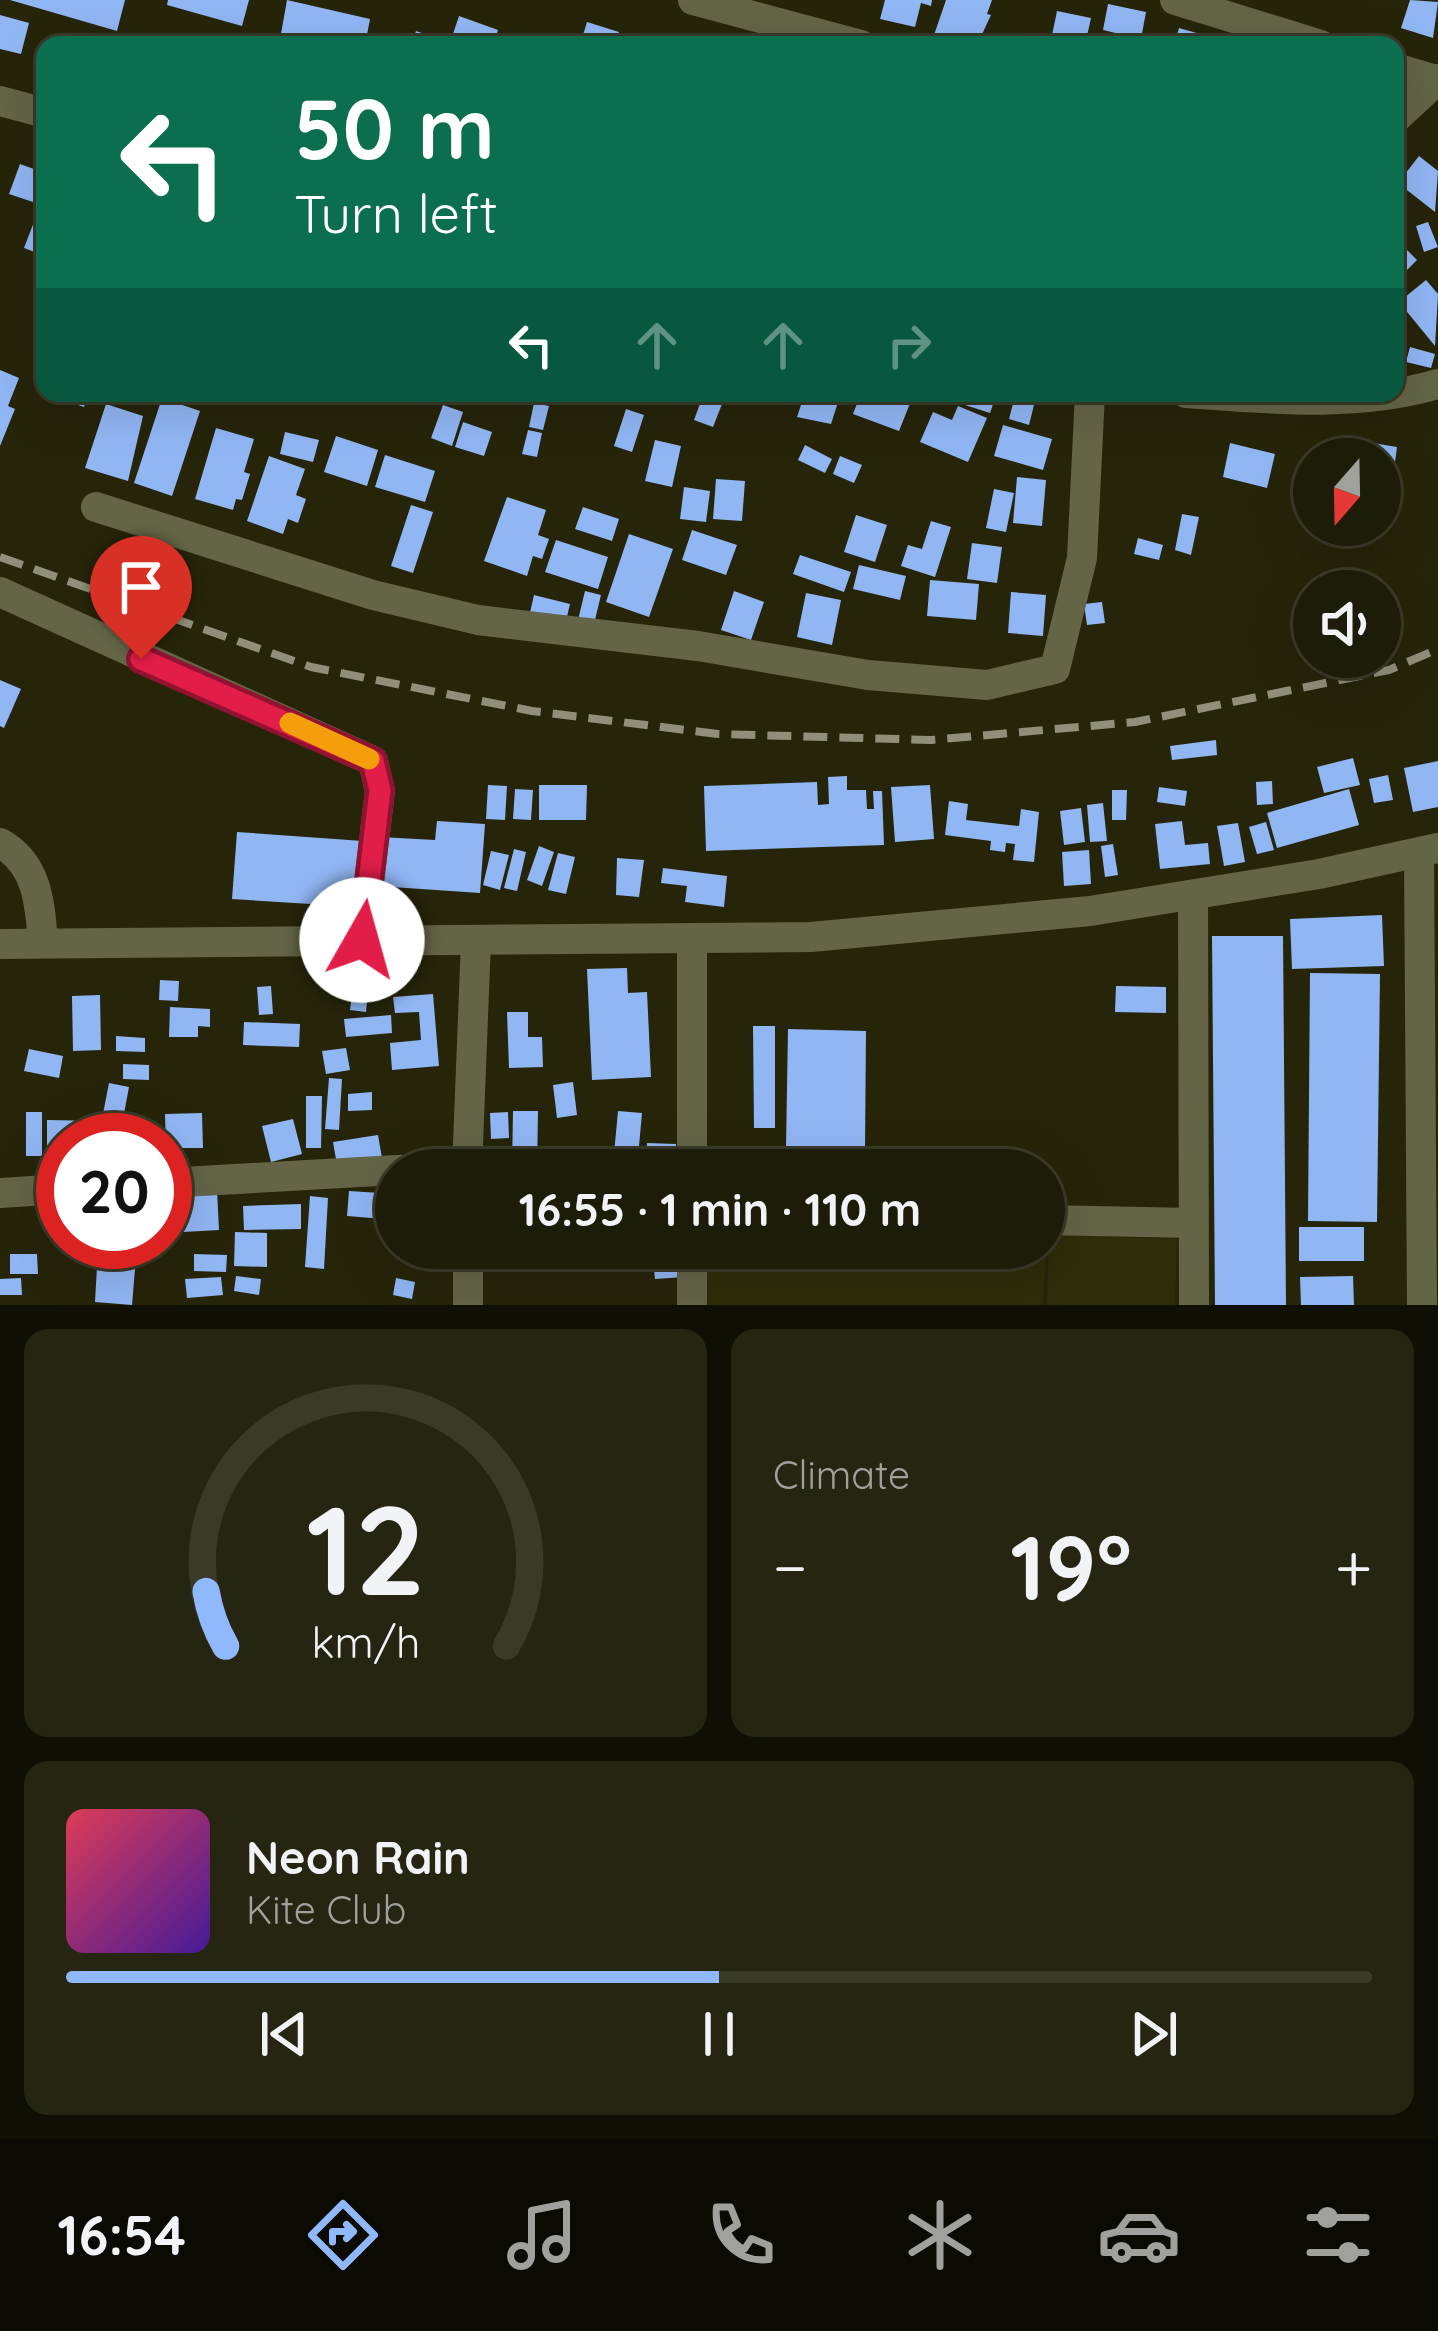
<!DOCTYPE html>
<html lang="en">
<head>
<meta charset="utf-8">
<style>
  body { margin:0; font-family:Quicksand,sans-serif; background:#252512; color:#f1f3f6; height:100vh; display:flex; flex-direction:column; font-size:45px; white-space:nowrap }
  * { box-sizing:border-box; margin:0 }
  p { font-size:39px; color:#a0a19c }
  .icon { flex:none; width:66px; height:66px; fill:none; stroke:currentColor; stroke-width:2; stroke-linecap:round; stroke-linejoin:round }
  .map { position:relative; height:1305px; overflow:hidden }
  .details { display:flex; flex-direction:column; gap:24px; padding:24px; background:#0f0f04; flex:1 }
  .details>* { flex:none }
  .top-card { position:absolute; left:36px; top:36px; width:1368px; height:366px; border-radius:24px; box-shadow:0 12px 48px #0002,0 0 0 3px #3a3a29; background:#0b6e4f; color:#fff; overflow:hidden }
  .needle { width:78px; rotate:200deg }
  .controls { position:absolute; left:1293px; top:438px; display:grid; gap:24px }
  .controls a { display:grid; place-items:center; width:108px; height:108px; border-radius:50%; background:#1c1c08; box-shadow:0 12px 48px #0002,0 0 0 3px #3a3a29; font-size:60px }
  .speed { position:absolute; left:36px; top:1113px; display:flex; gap:24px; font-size:60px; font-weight:700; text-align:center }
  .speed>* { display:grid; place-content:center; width:156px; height:156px; border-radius:50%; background:#1c1c08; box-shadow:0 12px 48px #0002,0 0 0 3px #3a3a29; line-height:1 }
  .speed .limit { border:18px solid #d22; background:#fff; color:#111 }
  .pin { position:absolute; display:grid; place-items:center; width:102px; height:102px; color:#fff; margin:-123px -51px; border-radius:50% 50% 50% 0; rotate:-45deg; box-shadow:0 0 12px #0007 }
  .pin .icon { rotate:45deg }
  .me { position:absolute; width:132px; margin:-66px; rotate:7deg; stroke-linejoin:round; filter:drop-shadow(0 0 9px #0008) }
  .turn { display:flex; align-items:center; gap:42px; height:252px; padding:0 60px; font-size:54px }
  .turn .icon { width:156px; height:156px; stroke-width:2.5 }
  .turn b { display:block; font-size:84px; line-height:102px }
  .lanes { display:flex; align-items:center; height:114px; padding:0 60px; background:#0003; justify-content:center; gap:60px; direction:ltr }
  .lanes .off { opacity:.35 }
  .big { font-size:90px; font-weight:700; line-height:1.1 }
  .details .widget { flex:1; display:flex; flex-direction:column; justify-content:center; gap:18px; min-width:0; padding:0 42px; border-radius:24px; background:#252512 }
  .details .dial { align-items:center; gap:0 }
  .dial svg { height:312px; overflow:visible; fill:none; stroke:#3a3a29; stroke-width:7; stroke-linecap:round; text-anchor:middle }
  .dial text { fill:#f1f3f6; stroke:none }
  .song { display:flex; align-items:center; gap:36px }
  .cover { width:144px; height:144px; border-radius:18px; background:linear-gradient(135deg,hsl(350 70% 55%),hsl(260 70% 35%)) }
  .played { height:12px; border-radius:6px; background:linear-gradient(90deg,#90b8fd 50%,#3a3a29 50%) }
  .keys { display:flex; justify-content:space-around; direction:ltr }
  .heat { display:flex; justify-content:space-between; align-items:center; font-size:66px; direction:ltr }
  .details .tiles { flex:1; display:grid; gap:24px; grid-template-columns:1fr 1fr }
  .widget:last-child { grid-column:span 2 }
  .trip { position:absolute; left:375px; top:1149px; width:690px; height:120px; border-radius:60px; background:#1c1c08; box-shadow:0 12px 48px #0002,0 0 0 3px #3a3a29; font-weight:700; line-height:120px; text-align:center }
  .tab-bar { display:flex; height:192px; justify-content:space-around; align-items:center; background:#0b0b03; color:#a0a19c }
  .tab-bar .icon { width:84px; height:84px }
  .tab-bar .on { color:#90b8fd }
  .tab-bar b { font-size:54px; color:#f1f3f6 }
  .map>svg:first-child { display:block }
  .built { fill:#2e2d09 }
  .building { fill:#91b6f4 }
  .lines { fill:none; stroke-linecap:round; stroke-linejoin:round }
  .minor { stroke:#646547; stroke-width:30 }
  .rail { stroke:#8f8f7a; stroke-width:8; stroke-dasharray:24 12; stroke-linecap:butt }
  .route-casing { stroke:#92132f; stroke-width:30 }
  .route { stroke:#e11d48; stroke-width:21 }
  .slow { stroke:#f59e0b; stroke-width:21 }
</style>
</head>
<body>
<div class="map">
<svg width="1438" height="1305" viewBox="0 0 1438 1305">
  <rect width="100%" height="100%" fill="#26250a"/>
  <g class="built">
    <polygon points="1049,1234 1177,1239 1175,1305 1047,1305"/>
    <polygon points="1046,1247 1043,1305 707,1305 707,1248"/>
  </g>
  <g class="building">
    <polygon points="10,0 125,0 117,31"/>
    <polygon points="168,0 249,0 242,26 167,5"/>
    <polygon points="287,0 370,19 365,45 279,45"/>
    <polygon points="885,0 932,0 931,6 921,3 915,27 880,19"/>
    <polygon points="946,0 992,0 987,14 991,15 977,45 934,35"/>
    <polygon points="1410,0 1438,2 1433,38 1401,28"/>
    <polygon points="1108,4 1146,12 1141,39 1103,30"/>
    <polygon points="1057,11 1091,18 1085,45 1050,45"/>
    <polygon points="0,15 29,23 21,54 0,49"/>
    <polygon points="459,16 498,30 493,45 411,45 416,31 450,43"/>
    <polygon points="587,22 619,32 615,45 580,45"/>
    <polygon points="1179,28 1214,38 1212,45 1174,45"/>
    <polygon points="1419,156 1438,171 1435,212 1398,183"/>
    <polygon points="20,164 45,173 45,206 9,194"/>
    <polygon points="37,214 45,217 45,256 24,248"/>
    <polygon points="1428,222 1438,247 1424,252 1416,226"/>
    <polygon points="1404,247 1417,260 1395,282 1395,256"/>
    <polygon points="1426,280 1438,294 1435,346 1399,302"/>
    <polygon points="1410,347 1435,354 1431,368 1406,362"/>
    <polygon points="0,370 19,378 8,406 15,409 0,446"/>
    <polygon points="43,393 88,393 84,407"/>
    <polygon points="704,393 724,399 713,427 694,420"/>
    <polygon points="805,393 841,393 831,424 797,417"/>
    <polygon points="861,393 891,393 911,401 899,431 853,414"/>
    <polygon points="969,393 997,393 990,413 965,405"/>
    <polygon points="1015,396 1035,401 1029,425 1009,419"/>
    <polygon points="162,398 200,411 172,496 134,483"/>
    <polygon points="534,403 549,406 543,430 529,427"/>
    <polygon points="106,404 143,416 128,481 85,468"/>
    <polygon points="443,405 463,412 452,446 431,438"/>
    <polygon points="958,406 987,418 968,462 920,442 933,412 952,420"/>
    <polygon points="626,409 644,415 632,452 614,446"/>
    <polygon points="463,422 492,432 484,456 455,447"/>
    <polygon points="1003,425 1052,439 1043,470 994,456"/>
    <polygon points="216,428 254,439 244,472 250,474 242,500 236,499 233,510 195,499"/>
    <polygon points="528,430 542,433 537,457 522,454"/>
    <polygon points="285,432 319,440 313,462 280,454"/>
    <polygon points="336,436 378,450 367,486 324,472"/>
    <polygon points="1348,439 1397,447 1394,470 1380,468 1380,459 1345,459"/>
    <polygon points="655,440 681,446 672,487 645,481"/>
    <polygon points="1230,443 1275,454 1267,488 1223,477"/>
    <polygon points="805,445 832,459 825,473 798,460"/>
    <polygon points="385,455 435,471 425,502 375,487"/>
    <polygon points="269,456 305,469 296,495 306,499 298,523 288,519 283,534 247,521"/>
    <polygon points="840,456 862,465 854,483 833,474"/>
    <polygon points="1017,477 1046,480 1042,526 1013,523"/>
    <polygon points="716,479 745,481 742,521 713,519"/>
    <polygon points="684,487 710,491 706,522 680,519"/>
    <polygon points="994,489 1014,493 1006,532 986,528"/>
    <polygon points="507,497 546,510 538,535 549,539 542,559 533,556 527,576 484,561"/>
    <polygon points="411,505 433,512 413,573 391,566"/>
    <polygon points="583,507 619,519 612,541 575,529"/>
    <polygon points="1182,514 1199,517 1191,555 1175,550"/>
    <polygon points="856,515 887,525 875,562 844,552"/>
    <polygon points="931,521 951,527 935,577 901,566 908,545 922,549"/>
    <polygon points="692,530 737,545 726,575 682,560"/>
    <polygon points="629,534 673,549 649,617 606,602"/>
    <polygon points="1138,538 1163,545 1159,560 1134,554"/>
    <polygon points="556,540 608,557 598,589 545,572"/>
    <polygon points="972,543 1002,547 997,583 967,579"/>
    <polygon points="800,555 851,572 844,592 793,574"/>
    <polygon points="859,565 906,576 900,600 853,589"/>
    <polygon points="930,580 979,584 976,620 927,616"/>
    <polygon points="585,591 601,595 594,624 578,620"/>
    <polygon points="734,591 764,602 751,640 721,630"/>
    <polygon points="1011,592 1046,595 1043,636 1008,633"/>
    <polygon points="806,593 841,600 832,645 797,637"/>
    <polygon points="534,595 570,604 565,625 529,617"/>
    <polygon points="1102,602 1105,623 1087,625 1084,604"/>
    <polygon points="0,680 21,689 4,728 0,726"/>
    <polygon points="1216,740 1217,755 1172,760 1170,746"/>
    <polygon points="1353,758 1360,785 1324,793 1317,767"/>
    <polygon points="1438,761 1438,807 1413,812 1404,768"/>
    <polygon points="1388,775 1393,800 1374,803 1369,779"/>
    <polygon points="847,776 847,790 866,790 867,809 874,809 873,791 882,791 884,845 706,851 704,786 817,782 818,805 829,804 828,777"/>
    <polygon points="1272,781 1273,804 1257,805 1256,782"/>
    <polygon points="488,785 507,786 505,820 486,819"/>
    <polygon points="539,785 587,785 586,820 539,820"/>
    <polygon points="930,785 934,839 895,842 891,787"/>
    <polygon points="1159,787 1187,791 1185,806 1157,802"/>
    <polygon points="515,789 533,790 531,820 513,819"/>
    <polygon points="1349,789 1359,825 1277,848 1267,813"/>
    <polygon points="1112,790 1127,790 1126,820 1112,820"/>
    <polygon points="949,801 968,804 966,820 1019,826 1021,809 1039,812 1034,862 1013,860 1015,844 1006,843 1005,852 990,850 991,841 945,835"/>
    <polygon points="1103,803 1107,841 1090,842 1087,805"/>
    <polygon points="1081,808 1085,842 1064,845 1060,811"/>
    <polygon points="437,821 485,824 480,893 377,886 380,837 435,840"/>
    <polygon points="1182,821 1185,845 1208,843 1210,864 1160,869 1155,824"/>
    <polygon points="1266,822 1274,850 1257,854 1249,827"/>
    <polygon points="1238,823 1245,862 1224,866 1217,826"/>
    <polygon points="237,832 363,841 359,907 232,899"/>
    <polygon points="1113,844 1118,875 1105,877 1101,846"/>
    <polygon points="539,846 554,852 542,886 527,880"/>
    <polygon points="514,849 526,852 517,891 504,888"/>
    <polygon points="1089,850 1091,884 1064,886 1062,852"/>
    <polygon points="491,851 509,855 500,890 483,885"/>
    <polygon points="558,853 575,857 566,894 548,890"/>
    <polygon points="617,858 644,860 639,897 616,895"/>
    <polygon points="663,868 727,876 724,907 685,902 687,886 661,883"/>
    <polygon points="1382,915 1384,966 1292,969 1290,919"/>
    <polygon points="1212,936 1283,936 1286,1305 1215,1305"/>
    <polygon points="627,968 628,993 647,992 651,1077 592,1080 587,969"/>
    <polygon points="1310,973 1380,974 1377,1222 1308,1221"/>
    <polygon points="354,978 369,980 366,1012 350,1010"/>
    <polygon points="160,980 179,981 178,1001 159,1000"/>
    <polygon points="271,986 273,1014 259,1015 257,987"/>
    <polygon points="1116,986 1166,987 1166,1013 1115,1012"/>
    <polygon points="433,994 439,1066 392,1070 390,1043 421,1040 419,1012 395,1013 393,997"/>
    <polygon points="100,995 101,1050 73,1051 72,996"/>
    <polygon points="170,1007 210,1009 210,1027 198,1026 198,1037 169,1037"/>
    <polygon points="507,1012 528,1012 528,1037 542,1037 543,1067 509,1068"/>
    <polygon points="391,1015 392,1033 346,1037 344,1019"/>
    <polygon points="244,1022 300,1024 299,1047 243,1045"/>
    <polygon points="753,1026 775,1026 775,1128 754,1128"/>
    <polygon points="788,1029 866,1031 865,1149 786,1148"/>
    <polygon points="116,1036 145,1038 145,1052 116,1051"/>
    <polygon points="346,1048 350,1070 326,1074 322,1051"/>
    <polygon points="29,1049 63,1056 59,1078 24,1071"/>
    <polygon points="123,1064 149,1065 149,1080 123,1079"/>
    <polygon points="329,1078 342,1079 339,1130 325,1129"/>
    <polygon points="573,1082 577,1115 557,1118 553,1085"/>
    <polygon points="109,1083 129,1087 123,1119 103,1114"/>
    <polygon points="372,1092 372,1110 348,1111 348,1094"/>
    <polygon points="306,1096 322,1096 321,1148 306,1148"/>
    <polygon points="513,1111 538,1111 537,1170 512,1170"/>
    <polygon points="618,1111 642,1113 638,1157 614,1154"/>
    <rect x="26" y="1112" width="16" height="44"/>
    <polygon points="508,1112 509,1138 491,1139 490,1113"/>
    <polygon points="202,1113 203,1148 166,1148 165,1114"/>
    <polygon points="293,1119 302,1154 271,1162 262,1126"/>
    <polygon points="47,1120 102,1121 102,1140 63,1140 63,1165 47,1165"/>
    <polygon points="378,1135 382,1158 337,1165 333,1142"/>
    <polygon points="647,1143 676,1144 675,1170 646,1170"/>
    <polygon points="217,1190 219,1230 165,1233 165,1193"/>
    <polygon points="349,1191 396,1194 396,1220 347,1216"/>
    <polygon points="310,1196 328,1198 324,1269 305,1267"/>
    <polygon points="301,1204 301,1229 244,1230 243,1206"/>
    <rect x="1299" y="1227" width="65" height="34"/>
    <polygon points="235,1232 267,1233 267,1267 234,1266"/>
    <polygon points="93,1246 130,1248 129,1266 92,1263"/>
    <rect x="621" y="1248" width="19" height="21"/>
    <polygon points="652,1248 682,1248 684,1277 655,1279"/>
    <polygon points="10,1254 37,1254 38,1274 10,1274"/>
    <polygon points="194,1254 227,1255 226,1272 194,1271"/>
    <polygon points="97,1267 135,1269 132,1305 95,1302"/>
    <polygon points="236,1276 261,1279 259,1295 234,1291"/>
    <polygon points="1353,1276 1354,1305 1301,1305 1300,1277"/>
    <polygon points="221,1277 223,1295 187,1298 185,1279"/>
    <polygon points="21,1278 22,1295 0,1295 0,1279"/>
    <polygon points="396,1278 415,1282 412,1299 393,1295"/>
  </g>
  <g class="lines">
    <g class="minor">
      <polyline points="693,0 861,45"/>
      <polyline points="1175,0 1321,45"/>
      <polyline points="1395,68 1436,80"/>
      <polyline points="0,101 45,113"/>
      <polyline points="1395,119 1438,79"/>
      <path d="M 1186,393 C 1271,399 1356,408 1438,384"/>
      <polyline points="96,507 373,595 478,620 698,646 868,675 987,685 1055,669 1082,558 1090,393"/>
      <polyline points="0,592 373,761 380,791 362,940"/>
      <path d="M 0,843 C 38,864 40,904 43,943"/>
      <polyline points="1419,854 1422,1305"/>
      <polyline points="1193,896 1194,1305"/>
      <polyline points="0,944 811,937 1090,911 1319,874 1438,848"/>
      <polyline points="399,1170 467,1166"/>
      <polyline points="467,1170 476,940"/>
      <polyline points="692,1170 692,940"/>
      <polyline points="165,1183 396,1170"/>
      <polyline points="0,1193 63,1189"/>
      <polyline points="1044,1220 1192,1223"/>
      <polyline points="468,1248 468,1305"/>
      <polyline points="692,1248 692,1305"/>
    </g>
    <polyline class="rail" points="0,557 311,667 532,711 718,734 931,740 1135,722 1389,670 1438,649"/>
  </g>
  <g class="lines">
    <defs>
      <polyline id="route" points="141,659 373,761 380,790 362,940"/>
    </defs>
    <use href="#route" class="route-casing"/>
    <use href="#route" class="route"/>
    <polyline class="slow" points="290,723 369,759"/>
  </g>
</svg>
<div class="controls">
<a><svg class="needle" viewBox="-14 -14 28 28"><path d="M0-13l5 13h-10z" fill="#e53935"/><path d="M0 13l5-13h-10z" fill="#a0a19c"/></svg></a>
<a><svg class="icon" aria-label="sound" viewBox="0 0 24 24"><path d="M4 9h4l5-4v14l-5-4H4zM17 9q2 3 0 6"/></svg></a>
</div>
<div class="speed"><div class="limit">20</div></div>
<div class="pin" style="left:141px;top:659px;background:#d93025"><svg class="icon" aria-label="arrive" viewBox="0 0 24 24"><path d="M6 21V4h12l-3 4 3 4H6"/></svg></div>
<svg class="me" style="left:362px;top:940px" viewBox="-20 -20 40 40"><circle r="19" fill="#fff"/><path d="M0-13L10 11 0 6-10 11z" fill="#e11d48"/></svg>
<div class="trip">16:55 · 1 min · 110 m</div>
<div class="top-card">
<div class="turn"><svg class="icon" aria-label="left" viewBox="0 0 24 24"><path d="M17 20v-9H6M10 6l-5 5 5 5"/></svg><div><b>50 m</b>Turn left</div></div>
<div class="lanes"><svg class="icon" aria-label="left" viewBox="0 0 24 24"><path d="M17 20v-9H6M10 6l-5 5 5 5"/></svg><svg class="icon off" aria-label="ahead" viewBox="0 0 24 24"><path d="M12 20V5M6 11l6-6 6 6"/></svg><svg class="icon off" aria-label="ahead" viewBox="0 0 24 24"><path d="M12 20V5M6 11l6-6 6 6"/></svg><svg class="icon off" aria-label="right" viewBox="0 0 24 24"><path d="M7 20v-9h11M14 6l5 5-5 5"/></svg></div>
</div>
</div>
<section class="details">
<div class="tiles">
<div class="widget dial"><svg viewBox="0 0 100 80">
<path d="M14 69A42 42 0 1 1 86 69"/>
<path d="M14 69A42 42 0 0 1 9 55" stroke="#90b8fd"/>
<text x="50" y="56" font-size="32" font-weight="700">12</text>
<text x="50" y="72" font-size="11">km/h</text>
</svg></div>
<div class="widget"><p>Climate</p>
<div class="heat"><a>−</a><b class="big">19°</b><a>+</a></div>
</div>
<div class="widget">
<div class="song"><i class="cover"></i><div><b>Neon Rain</b><p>Kite Club</p></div></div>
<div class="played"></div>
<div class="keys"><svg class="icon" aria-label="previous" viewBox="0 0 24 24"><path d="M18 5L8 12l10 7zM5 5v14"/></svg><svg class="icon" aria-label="pause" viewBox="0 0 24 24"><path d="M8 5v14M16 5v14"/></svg><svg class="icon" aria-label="next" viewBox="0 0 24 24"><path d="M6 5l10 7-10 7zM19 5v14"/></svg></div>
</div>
</div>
</section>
<nav class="tab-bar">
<b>16:54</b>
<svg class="icon on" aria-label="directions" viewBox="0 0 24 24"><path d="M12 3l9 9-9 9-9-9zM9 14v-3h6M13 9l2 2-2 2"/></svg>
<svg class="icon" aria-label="music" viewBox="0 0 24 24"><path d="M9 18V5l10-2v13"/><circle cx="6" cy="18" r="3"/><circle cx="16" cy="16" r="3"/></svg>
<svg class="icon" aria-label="phone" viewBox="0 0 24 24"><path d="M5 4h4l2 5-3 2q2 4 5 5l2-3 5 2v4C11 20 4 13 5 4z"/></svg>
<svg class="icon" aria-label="climate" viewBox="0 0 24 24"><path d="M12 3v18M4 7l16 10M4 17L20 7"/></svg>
<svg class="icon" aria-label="car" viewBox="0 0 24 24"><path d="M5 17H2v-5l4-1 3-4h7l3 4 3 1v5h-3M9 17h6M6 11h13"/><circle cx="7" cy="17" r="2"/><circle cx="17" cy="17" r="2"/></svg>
<svg class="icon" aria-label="filters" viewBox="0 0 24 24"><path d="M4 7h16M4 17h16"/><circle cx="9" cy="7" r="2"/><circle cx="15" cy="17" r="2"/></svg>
</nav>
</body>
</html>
